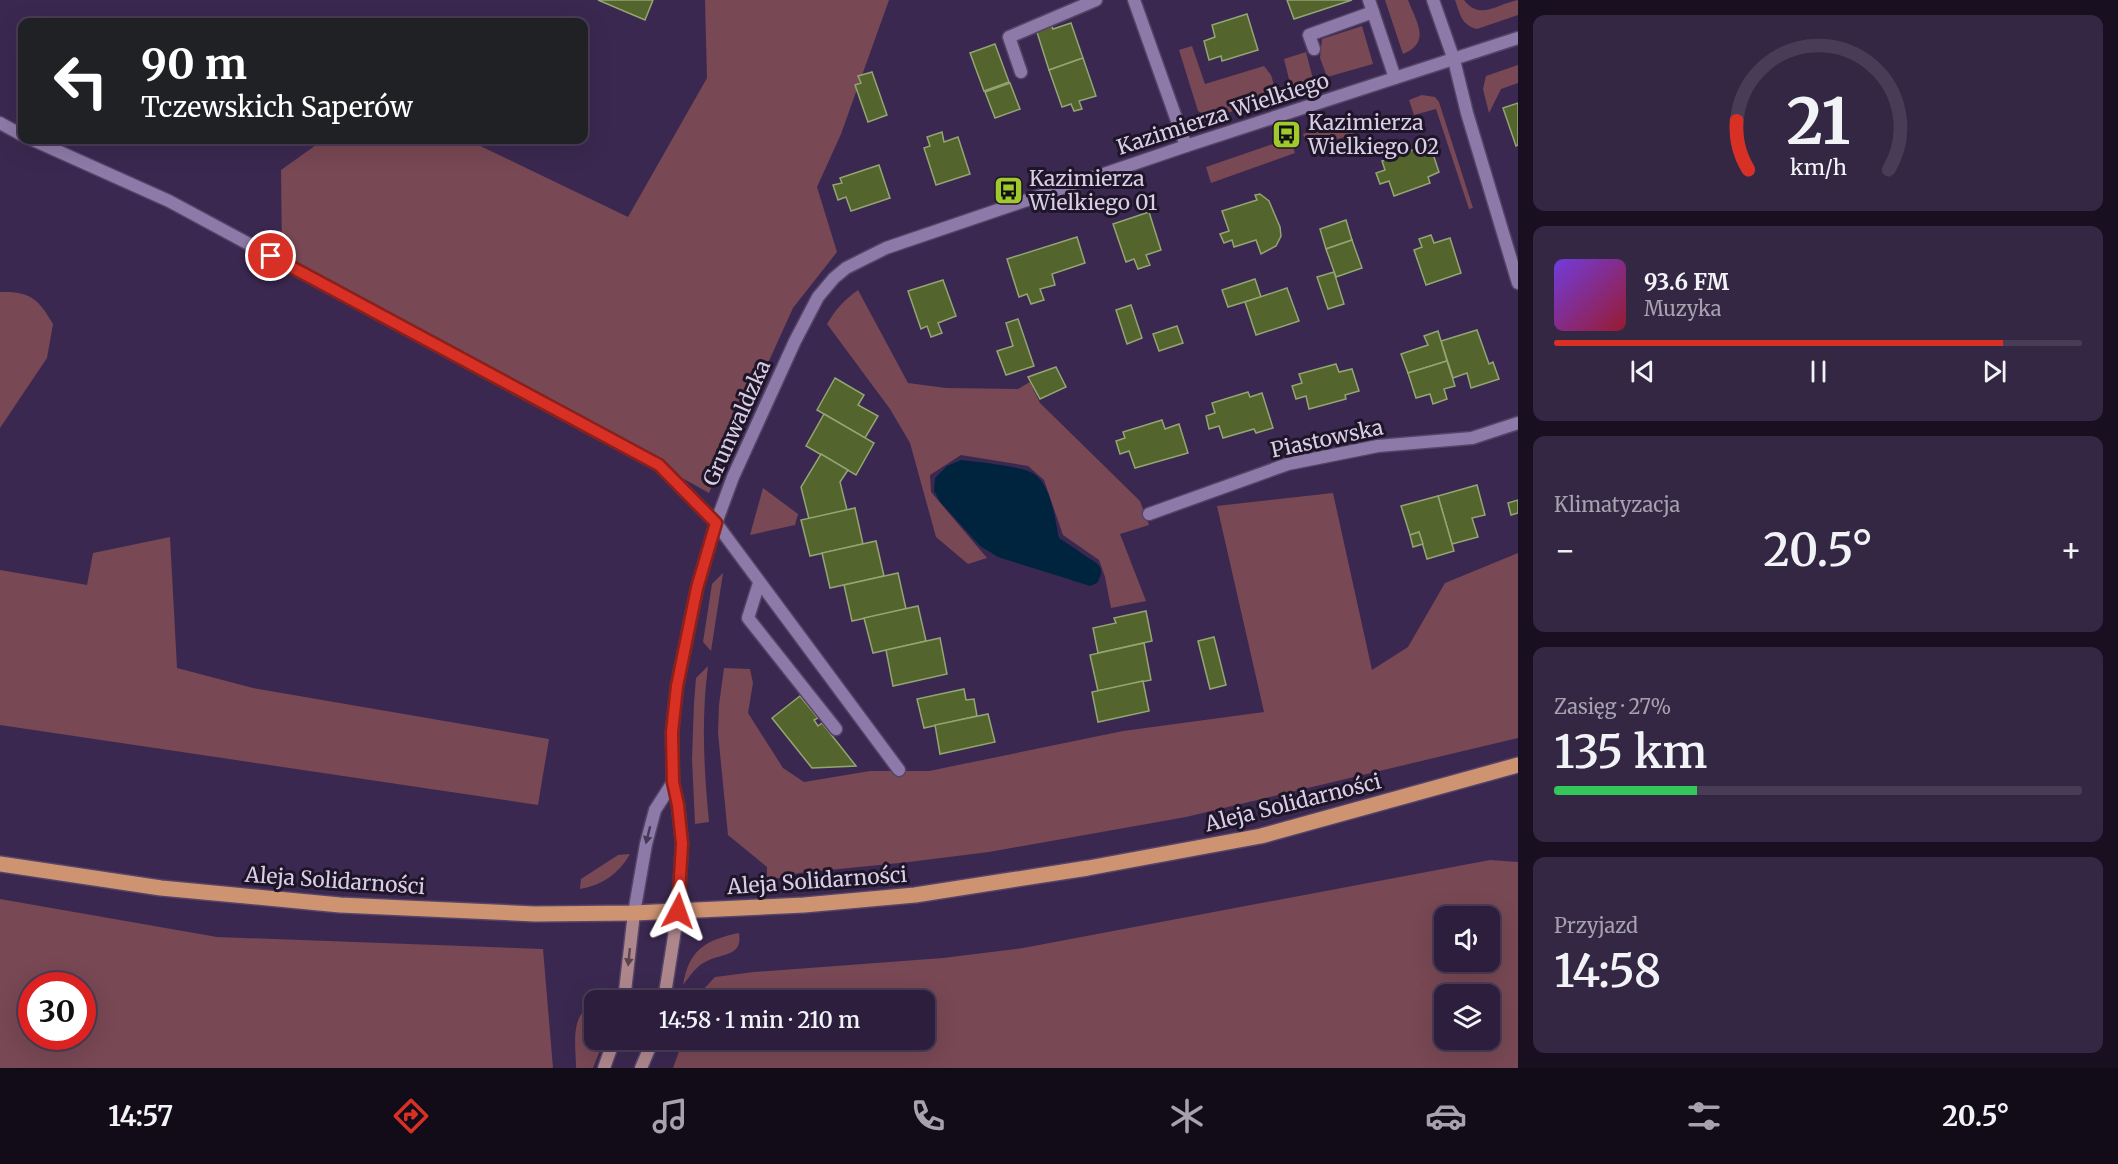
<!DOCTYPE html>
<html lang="pl">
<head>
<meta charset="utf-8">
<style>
  body { margin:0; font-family:Merriweather,serif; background:#342743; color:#f1f3f6; height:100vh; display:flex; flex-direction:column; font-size:22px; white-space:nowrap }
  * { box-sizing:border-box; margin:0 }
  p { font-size:20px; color:#a6a2af }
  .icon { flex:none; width:33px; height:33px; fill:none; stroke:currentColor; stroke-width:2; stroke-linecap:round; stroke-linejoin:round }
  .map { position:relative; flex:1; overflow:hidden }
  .sheet { display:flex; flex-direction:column; gap:15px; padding:15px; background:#181021; width:600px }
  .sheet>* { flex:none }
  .guide { position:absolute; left:18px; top:18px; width:570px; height:126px; border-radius:12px; box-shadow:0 6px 24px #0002,0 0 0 2px #483c56; background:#202124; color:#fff; overflow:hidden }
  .buttons { position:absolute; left:1434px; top:906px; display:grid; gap:12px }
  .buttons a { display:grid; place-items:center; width:66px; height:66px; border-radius:12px; background:#2c1e3c; box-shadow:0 6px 24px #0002,0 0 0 2px #483c56; font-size:30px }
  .speed { position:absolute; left:18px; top:972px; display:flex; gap:12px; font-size:30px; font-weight:700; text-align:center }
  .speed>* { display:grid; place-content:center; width:78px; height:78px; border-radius:50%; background:#2c1e3c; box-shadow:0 6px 24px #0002,0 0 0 2px #483c56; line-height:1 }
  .speed .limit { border:9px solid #d22; background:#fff; color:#111 }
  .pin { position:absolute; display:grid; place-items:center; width:51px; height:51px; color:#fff; margin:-26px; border:3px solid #fff; border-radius:50%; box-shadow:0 2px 6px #0007 }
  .me { position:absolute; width:66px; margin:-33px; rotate:4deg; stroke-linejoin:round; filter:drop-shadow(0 0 4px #0008) }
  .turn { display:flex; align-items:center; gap:21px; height:126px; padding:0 24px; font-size:27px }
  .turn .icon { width:78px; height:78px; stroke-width:2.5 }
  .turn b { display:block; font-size:42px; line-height:51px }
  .big { font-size:45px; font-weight:600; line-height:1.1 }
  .sheet .card { flex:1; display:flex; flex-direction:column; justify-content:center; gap:9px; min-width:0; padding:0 21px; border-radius:12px; background:#342743 }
  .sheet .dial { align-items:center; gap:0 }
  .dial svg { height:156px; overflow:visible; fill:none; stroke:#483c56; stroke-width:7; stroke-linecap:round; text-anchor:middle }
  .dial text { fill:#f1f3f6; stroke:none }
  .song { display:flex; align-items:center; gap:18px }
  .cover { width:72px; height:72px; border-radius:9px; background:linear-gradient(135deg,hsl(260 70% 55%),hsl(350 70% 35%)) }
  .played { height:6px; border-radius:3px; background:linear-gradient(90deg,#d93025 85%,#483c56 85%) }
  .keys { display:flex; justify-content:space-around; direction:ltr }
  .heat { display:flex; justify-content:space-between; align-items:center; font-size:33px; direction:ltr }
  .charge { height:9px; border-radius:4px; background:linear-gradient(90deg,#34c759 27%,#483c56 0) }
  .trip { position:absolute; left:584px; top:990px; width:351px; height:60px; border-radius:12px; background:#2c1e3c; box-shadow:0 6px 24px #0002,0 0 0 2px #483c56; font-weight:600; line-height:60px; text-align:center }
  .dock { display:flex; height:96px; justify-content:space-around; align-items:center; background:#120c18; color:#a6a2af }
  .dock .icon { width:42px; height:42px }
  .dock .selected { color:#d93025 }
  .dock b { font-size:27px; color:#f1f3f6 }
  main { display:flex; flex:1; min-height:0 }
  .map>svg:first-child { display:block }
  .green { fill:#784854; fill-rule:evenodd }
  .water { fill:#00243e }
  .building { fill:#53642d; stroke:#93a573; stroke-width:1.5 }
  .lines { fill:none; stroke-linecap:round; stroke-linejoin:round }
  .lane-casing { stroke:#554467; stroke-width:15 }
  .street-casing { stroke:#554467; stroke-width:15 }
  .secondary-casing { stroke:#554467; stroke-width:15 }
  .primary-casing { stroke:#554467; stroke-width:18 }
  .lane { stroke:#8e7aa8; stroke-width:12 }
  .street { stroke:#8e7aa8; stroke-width:12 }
  .secondary { stroke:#ae878d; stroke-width:12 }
  .primary { stroke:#ce9371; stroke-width:15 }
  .oneway { fill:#453955 }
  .oneway2 { fill:#584350 }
  .route-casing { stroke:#8d1f18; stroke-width:15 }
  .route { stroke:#d93025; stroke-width:10 }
  .labels { text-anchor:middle; stroke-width:6; stroke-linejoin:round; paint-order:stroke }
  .street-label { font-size:21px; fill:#d8cee6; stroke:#1e1628 }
  .poi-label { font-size:21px; fill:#d8cee6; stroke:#1e1628; text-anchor:start }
</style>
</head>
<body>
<main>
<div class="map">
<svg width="1518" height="1068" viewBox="0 0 1518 1068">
  <rect width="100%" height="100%" fill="#3b2850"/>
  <g class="green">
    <polygon points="705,0 889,0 841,134 817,187 837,252 793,308 709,493 282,255 281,170 323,140 468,140 628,217 707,78"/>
    <path d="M 1385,0 L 1408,0 C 1416,22 1432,42 1403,54 Z"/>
    <path d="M 1455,0 L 1464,0 C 1480,21 1497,4 1518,0 L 1518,15 L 1477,29 C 1461,25 1460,14 1455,0 Z"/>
    <polygon points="1362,26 1373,64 1327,77 1320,58 1322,39"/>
    <polygon points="1192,46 1205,84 1264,66 1271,75 1277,95 1211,119 1198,111 1179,50"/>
    <polygon points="1306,52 1313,79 1312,84 1292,91 1284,59"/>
    <polygon points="1518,65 1518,83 1501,89 1489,113 1483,89 1486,76"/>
    <polygon points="1422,95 1435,97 1439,102 1473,208 1469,209 1436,109 1414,115 1409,100"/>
    <polygon points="1360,115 1364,130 1309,149 1303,134"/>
    <polygon points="1290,138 1295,153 1211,183 1206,167"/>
    <path d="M 858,290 L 908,383 L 946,388 L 1018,389 L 1030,382 L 1040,403 L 1140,501 L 1149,525 L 1120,534 L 1146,601 L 1111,608 L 1105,577 L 1099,560 L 1063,535 L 1044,480 L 1028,466 L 961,455 L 930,475 L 931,492 L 987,558 L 968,564 L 936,537 L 910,443 L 890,409 L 827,324 C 836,309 844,300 858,290 Z"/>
    <path d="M 0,292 C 31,291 38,299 53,324 L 47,358 L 0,428 Z"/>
    <polygon points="763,488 798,514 795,525 750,535"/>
    <polygon points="1333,493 1372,670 1408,647 1445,583 1518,553 1518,738 1186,817 989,852 909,862 799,873 767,881 767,867 728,835 718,733 719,705 724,668 750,669 753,683 748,713 783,768 804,782 870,771 929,771 1123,731 1264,712 1217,506"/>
    <polygon points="170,537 177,668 253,688 549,739 538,805 0,725 0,570 87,585 93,553"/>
    <polygon points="723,573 711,651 703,642 712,584"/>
    <path d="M 708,666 C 701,721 704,768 709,822 L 695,824 L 692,759 L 694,703 L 696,678 Z"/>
    <path d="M 630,854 C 619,874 602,885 580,889 L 581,879 L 618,855 Z"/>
    <path d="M 1490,860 L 1518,862 L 1518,1068 L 673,1068 L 683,1040 L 924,1040 L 924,1000 L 696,1000 L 702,991 L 715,977 L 754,972 L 943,958 L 1023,948 ZM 1444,916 L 1490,916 L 1490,962 L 1444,962 ZM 1444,994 L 1490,994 L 1490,1040 L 1444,1040 Z"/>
    <path d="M 0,899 L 217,937 L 543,949 L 553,1068 L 0,1068 ZM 32,986 L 82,986 L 82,1036 L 32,1036 Z"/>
    <path d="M 739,933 C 743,957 722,953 707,961 C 696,966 690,976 683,985 C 689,950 705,940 739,933 Z"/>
    <path d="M 594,1004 L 594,1040 L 604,1040 L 593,1068 L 576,1068 C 576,1046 569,1014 594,1004 Z"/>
  </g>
  <path class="water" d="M 961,460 C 977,462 1022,466 1034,474 C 1051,485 1055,519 1059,538 C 1069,544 1078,551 1087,557 C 1099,564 1106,568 1097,583 L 1090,586 L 1065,578 L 998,557 L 980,546 L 941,503 L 934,491 L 935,478 L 947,466 Z"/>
  <g class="building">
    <polygon points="598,0 653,0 645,20"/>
    <polygon points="1287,0 1352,0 1294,19"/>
    <polygon points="1247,14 1258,50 1222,61 1221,56 1209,60 1204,41 1215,37 1212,25"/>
    <polygon points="1071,23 1083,58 1049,70 1036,29 1051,24 1053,29"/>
    <polygon points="995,44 1009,82 984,91 970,53"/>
    <polygon points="1083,58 1096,96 1079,101 1082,109 1074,111 1071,104 1062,107 1049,70"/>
    <polygon points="872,72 887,115 868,122 855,85 861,83 858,76"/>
    <polygon points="1010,83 1020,109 995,118 985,92"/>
    <polygon points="1518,103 1518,145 1516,146 1503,108"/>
    <polygon points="942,132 944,142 958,137 970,174 936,185 924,148 930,146 927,137"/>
    <polygon points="1428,139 1439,172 1428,177 1430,183 1394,196 1389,181 1380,184 1376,173 1385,170 1382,161 1418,148 1416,143"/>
    <polygon points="879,165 890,198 851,211 846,197 838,200 833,185 842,183 840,178"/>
    <polygon points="1260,194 1269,201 1280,227 1281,236 1276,246 1261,254 1256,240 1234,247 1232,240 1224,243 1220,234 1229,231 1222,211 1257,200 1255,195"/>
    <polygon points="1149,212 1161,250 1146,255 1150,265 1138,269 1134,259 1126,262 1113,224"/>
    <polygon points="1346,220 1352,240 1326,249 1320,229"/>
    <polygon points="1431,235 1434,243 1450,238 1461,273 1426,285 1414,250 1422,247 1419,239"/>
    <polygon points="1077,237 1085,263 1052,274 1055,285 1040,289 1044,300 1031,304 1027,294 1019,297 1007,259"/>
    <polygon points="1352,240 1362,268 1336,277 1326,249"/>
    <polygon points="1334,272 1344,304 1328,309 1317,277"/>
    <polygon points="1255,279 1261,297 1228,307 1222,290"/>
    <polygon points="943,280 956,316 938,323 942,333 931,337 927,326 921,329 908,291"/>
    <polygon points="1287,288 1299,321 1256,335 1245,302"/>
    <polygon points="1131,305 1142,338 1127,344 1116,310"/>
    <polygon points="1018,319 1034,366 1006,375 997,351 1013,346 1006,323"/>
    <polygon points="1177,326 1183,343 1159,351 1153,334"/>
    <polygon points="1477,330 1489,364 1493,362 1499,379 1471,388 1467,373 1453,378 1441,341"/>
    <polygon points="1438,331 1447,361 1408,373 1401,354 1428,345 1424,336"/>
    <polygon points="1447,361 1455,386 1444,389 1447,399 1433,404 1430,394 1416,398 1408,373"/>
    <polygon points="1336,364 1339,372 1352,369 1359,391 1345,395 1346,399 1309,409 1306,396 1296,399 1292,386 1302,383 1299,374"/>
    <polygon points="1056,367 1066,387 1040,399 1028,377"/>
    <polygon points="835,378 864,395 858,405 878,416 865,438 817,410"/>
    <polygon points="1248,392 1250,397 1262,393 1273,428 1256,433 1254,429 1223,438 1219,426 1209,429 1206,416 1215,413 1212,403"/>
    <polygon points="824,414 874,443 856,475 806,446"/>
    <polygon points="1162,420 1165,429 1179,424 1188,453 1135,468 1129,451 1120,454 1116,441 1125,438 1123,432"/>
    <polygon points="821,454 848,470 840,482 847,510 809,519 801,487"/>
    <polygon points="1477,485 1485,515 1472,518 1478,537 1452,544 1438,496"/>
    <polygon points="1438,496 1454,551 1427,559 1419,532 1410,535 1401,506"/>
    <polygon points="1518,500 1518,513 1511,515 1508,503"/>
    <polygon points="855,508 863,544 810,556 801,520"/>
    <polygon points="1419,532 1423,544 1413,547 1410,535"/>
    <polygon points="876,541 884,576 830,588 822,553"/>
    <polygon points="898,573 906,609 852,621 844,585"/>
    <polygon points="918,606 926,641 873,653 864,618"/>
    <polygon points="1146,611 1152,641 1098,653 1093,628 1116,623 1114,618"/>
    <polygon points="1214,637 1226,685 1210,689 1198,641"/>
    <polygon points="940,638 947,674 893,686 886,650"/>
    <polygon points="1144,643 1151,680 1098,691 1090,655"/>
    <polygon points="1143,681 1149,711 1098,722 1092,692"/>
    <polygon points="964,689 966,700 974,699 977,716 924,728 917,699"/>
    <polygon points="800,696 818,718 814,720 818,726 822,723 856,766 812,768 772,718"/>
    <polygon points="988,714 995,742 940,754 935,725"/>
  </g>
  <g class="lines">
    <defs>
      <g id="lane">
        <polyline points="1369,0 1395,78"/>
        <polyline points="1314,49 1309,35 1373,12"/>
        <polyline points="1021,72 1009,37 1096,0"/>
        <polyline points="716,523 899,770"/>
        <polyline points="759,583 748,618 836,729"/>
      </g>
      <g id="street">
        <polyline points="1134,0 1186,146"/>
        <polyline points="1433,0 1454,60 1467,113 1518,283"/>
        <polyline points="0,123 22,135"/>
        <polyline points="33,140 169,201 659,465 716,523"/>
        <polyline points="1149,514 1288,464 1378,446 1472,438 1518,423"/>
        <polyline points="678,911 682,844 678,805 673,782 672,732 677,686 697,588 716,523 733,477 795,341 818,297 834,278 846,268 886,248 1186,146 1518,38"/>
        <polyline points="634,913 646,844 655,810 673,782"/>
      </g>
      <g id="secondary">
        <polyline points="624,1000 634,913"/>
        <polyline points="664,1000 678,911"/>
        <polyline points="604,1068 614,1040"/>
        <polyline points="641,1068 653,1040"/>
      </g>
      <polyline id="primary" points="0,864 161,888 340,905 535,914 634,913 804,905 915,895 1088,868 1261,836 1518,765"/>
    </defs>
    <use href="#lane" class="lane-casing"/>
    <use href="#street" class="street-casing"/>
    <use href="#secondary" class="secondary-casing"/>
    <use href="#primary" class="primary-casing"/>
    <use href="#lane" class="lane"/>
    <use href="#street" class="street"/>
    <use href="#secondary" class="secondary"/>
    <use href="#primary" class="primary"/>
  </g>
  <defs><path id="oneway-solid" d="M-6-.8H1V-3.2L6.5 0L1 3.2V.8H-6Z" transform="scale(1.5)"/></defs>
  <use class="oneway" href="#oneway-solid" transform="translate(648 835) rotate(104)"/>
  <use class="oneway2" href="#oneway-solid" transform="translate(629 957) rotate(96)"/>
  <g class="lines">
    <defs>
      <polyline id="route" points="271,256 659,465 716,523 697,588 677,686 672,732 673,782 678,805 682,844 678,911"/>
    </defs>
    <use href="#route" class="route-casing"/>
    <use href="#route" class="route"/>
  </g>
  <defs>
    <symbol id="bus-square" viewBox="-11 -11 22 22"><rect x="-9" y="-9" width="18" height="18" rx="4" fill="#a0c92b" stroke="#1e1628"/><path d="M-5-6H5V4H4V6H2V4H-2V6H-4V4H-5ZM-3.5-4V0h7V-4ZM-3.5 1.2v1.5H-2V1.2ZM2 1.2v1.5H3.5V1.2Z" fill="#111"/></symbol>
  </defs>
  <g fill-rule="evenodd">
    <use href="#bus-square" x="1270" y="118" width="33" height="33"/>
    <use href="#bus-square" x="992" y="174" width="33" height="33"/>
  </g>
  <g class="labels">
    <g class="street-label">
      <text transform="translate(1223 114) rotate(-18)" y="7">Kazimierza Wielkiego</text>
      <text transform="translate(737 423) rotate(-66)" y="7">Grunwaldzka</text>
      <text transform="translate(1327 439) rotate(-12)" y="7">Piastowska</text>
      <text transform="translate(1293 803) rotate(-14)" y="7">Aleja Solidarności</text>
      <text transform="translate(335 881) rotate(4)" y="7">Aleja Solidarności</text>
      <text transform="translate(817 881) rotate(-4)" y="7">Aleja Solidarności</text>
    </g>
    <g class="poi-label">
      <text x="1308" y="130">Kazimierza<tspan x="1308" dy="24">Wielkiego 02</tspan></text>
      <text x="1029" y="186">Kazimierza<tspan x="1029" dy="24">Wielkiego 01</tspan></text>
    </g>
  </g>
</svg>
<div class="buttons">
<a><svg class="icon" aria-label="sound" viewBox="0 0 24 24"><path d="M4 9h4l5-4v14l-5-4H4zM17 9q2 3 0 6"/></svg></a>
<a><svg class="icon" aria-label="layers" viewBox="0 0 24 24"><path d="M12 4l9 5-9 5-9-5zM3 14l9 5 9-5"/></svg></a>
</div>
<div class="speed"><div class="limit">30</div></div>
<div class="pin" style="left:271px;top:256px;background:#d93025"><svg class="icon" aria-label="arrive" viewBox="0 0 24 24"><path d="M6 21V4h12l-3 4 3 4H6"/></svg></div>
<svg class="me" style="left:678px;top:911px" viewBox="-20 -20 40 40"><path d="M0-17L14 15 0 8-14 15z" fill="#d93025" stroke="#fff" stroke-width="4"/></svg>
<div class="trip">14:58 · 1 min · 210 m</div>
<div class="guide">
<div class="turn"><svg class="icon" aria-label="left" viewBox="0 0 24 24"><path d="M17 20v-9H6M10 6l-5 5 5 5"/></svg><div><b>90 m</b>Tczewskich Saperów</div></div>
</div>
</div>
<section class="sheet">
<div class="card dial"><svg viewBox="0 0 100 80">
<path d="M14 69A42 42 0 1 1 86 69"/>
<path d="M14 69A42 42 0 0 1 8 44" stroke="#d93025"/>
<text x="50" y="56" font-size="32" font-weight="700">21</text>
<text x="50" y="72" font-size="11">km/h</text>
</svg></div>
<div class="card">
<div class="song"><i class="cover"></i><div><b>93.6 FM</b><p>Muzyka</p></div></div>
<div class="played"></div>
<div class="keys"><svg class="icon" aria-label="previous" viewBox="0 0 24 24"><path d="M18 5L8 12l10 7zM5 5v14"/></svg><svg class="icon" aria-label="pause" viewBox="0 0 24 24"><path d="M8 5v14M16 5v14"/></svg><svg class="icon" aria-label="next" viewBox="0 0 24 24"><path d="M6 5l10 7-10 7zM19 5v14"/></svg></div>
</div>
<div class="card"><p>Klimatyzacja</p>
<div class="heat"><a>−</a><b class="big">20.5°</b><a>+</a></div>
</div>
<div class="card"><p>Zasięg · 27%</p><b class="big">135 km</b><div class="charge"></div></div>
<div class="card"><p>Przyjazd</p><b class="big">14:58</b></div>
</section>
</main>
<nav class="dock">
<b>14:57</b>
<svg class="icon selected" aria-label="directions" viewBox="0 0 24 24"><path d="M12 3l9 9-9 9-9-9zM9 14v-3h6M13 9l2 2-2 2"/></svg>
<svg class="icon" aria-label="music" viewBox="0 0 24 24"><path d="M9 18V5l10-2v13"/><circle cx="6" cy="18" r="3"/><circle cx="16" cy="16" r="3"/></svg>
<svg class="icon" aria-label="phone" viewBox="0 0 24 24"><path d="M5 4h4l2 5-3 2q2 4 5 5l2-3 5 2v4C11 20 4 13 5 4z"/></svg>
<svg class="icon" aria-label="climate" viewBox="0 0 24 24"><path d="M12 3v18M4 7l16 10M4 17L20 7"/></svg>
<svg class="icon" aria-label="car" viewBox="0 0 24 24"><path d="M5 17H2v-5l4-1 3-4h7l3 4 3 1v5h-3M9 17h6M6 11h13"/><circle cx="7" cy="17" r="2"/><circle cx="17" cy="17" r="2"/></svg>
<svg class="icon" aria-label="filters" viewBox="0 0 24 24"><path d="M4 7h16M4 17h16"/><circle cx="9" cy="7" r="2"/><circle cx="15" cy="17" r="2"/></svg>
<b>20.5°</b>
</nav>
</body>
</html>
